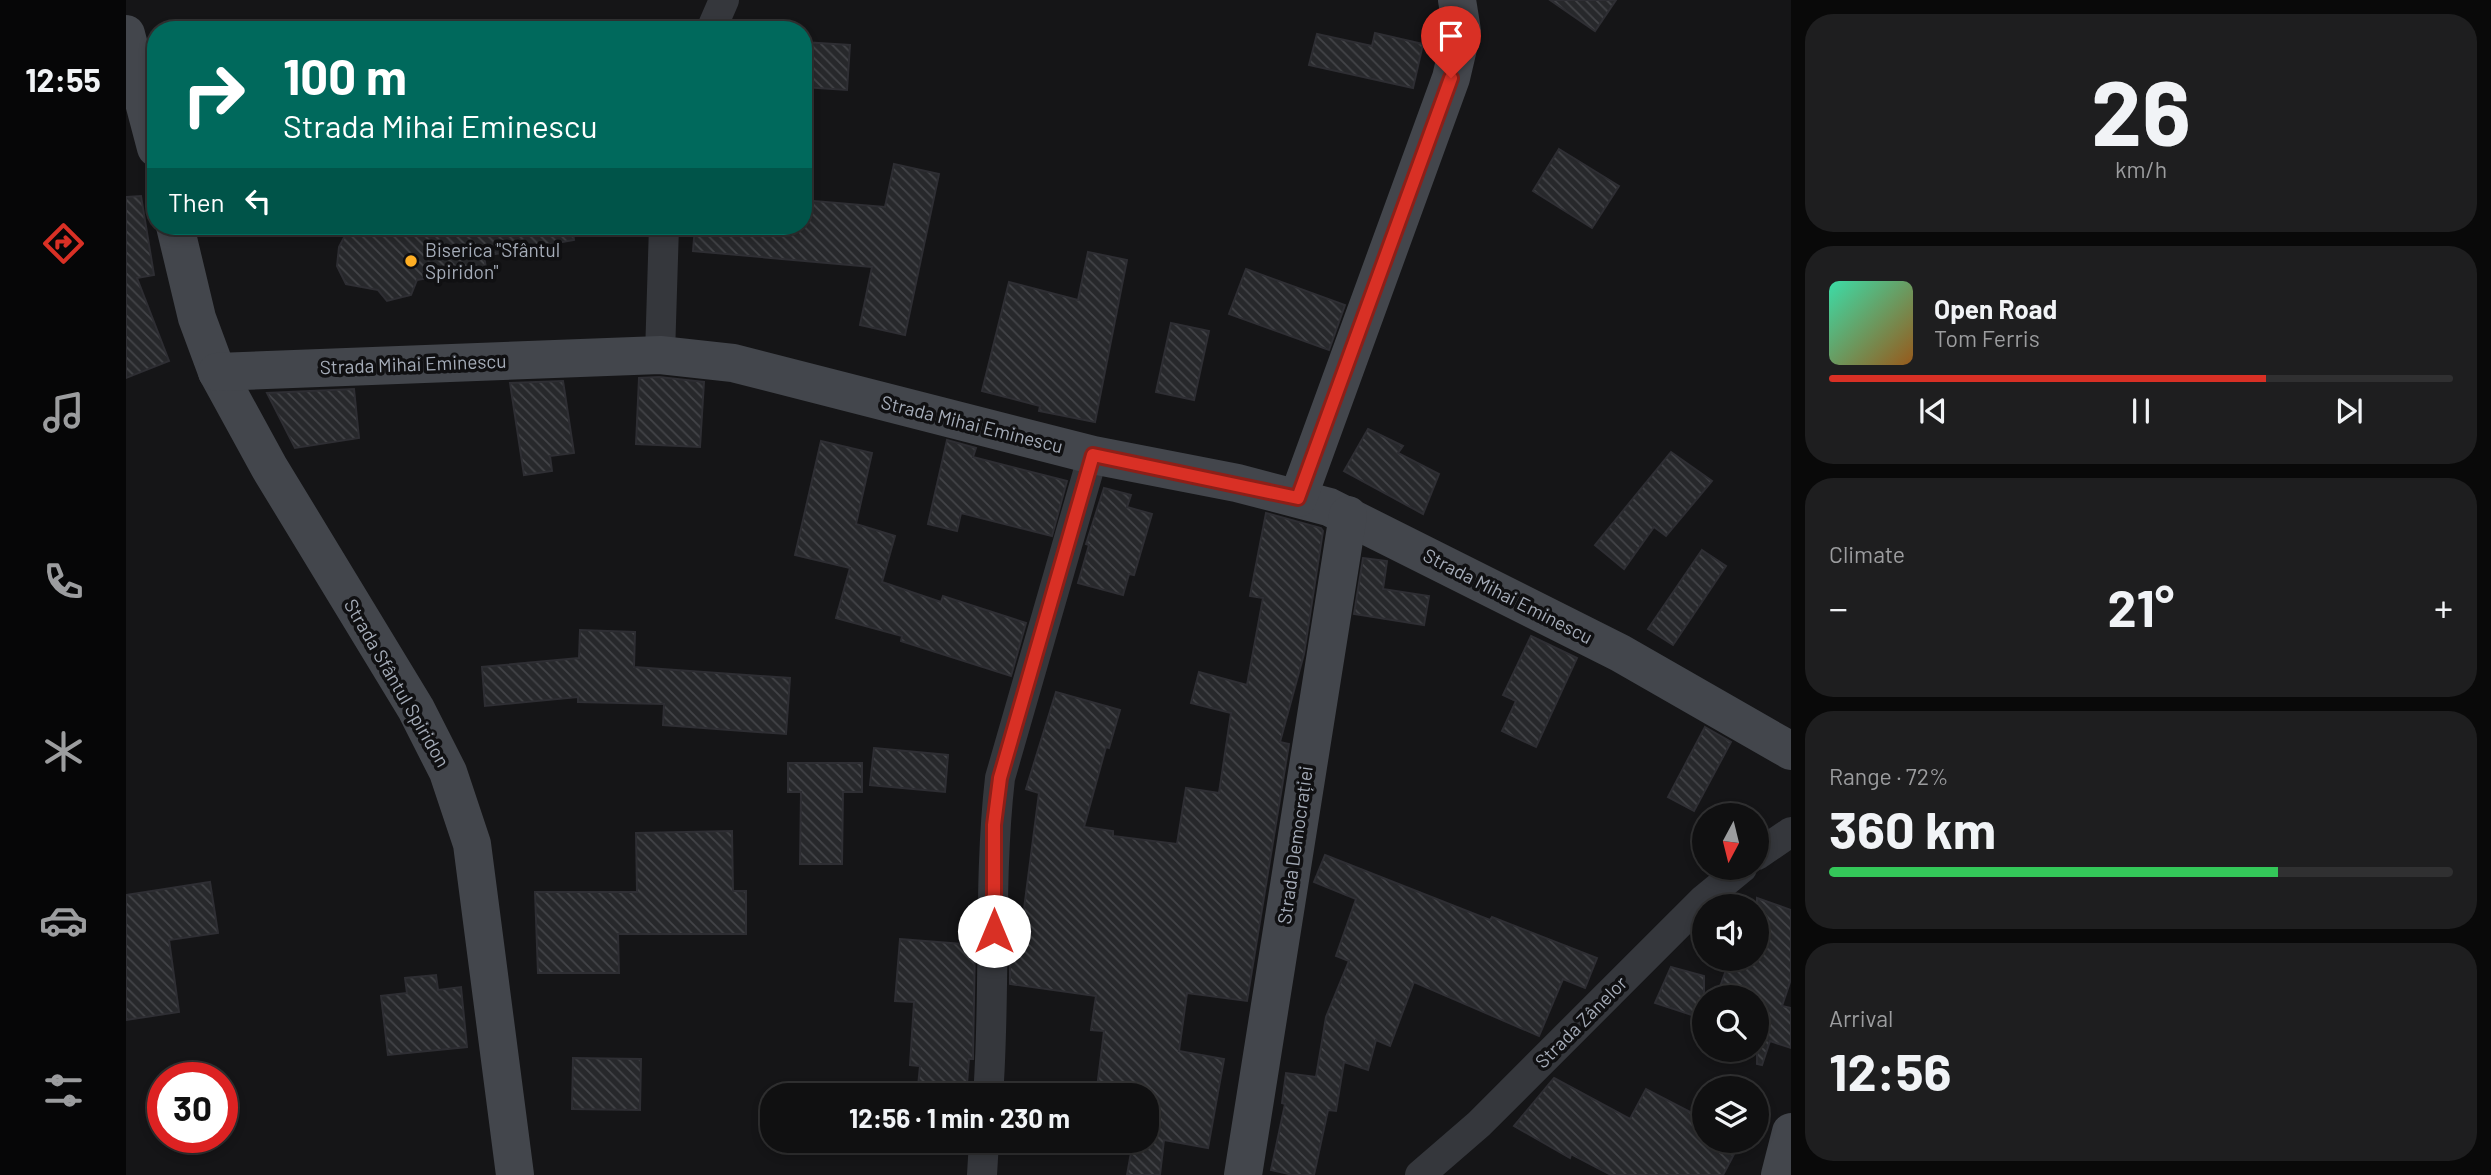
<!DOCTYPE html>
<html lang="en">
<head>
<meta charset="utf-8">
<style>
  body { margin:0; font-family:Barlow,sans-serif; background:#1e1e1f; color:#f1f3f6; height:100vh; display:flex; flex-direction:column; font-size:26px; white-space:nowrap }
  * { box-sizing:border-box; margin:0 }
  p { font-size:23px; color:#9c9d9f }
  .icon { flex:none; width:38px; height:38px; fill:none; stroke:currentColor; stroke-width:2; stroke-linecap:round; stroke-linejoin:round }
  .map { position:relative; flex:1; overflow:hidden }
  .side { display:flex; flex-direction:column; gap:14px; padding:14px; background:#090909; width:700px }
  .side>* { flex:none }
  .hud { position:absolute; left:21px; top:21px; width:665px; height:214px; border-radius:28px; box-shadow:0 4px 10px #0003,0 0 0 2px #303031; background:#00695c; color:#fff; overflow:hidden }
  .needle { width:46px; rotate:187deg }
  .controls { position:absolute; left:1566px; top:803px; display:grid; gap:14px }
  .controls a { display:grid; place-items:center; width:77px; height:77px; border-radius:50%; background:#101011; box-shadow:0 4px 10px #0003,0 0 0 2px #303031; font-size:35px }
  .speed { position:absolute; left:21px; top:1062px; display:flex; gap:14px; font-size:35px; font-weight:700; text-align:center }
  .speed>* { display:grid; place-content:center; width:91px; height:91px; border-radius:50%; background:#101011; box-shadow:0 4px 10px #0003,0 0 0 2px #303031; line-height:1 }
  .speed .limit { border:10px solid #d22; background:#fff; color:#111 }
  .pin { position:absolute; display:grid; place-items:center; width:60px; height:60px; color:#fff; margin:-72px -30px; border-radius:50% 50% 50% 0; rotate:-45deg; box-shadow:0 0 7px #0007 }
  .pin .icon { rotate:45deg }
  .me { position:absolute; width:77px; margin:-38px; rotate:0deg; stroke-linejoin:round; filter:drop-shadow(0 0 5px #0008) }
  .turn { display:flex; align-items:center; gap:24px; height:147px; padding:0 21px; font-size:32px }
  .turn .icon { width:91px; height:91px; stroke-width:2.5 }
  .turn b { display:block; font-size:49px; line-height:60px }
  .then { display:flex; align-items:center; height:66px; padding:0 21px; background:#0003; gap:14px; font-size:26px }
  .big { font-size:52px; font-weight:700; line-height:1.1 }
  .side .widget { flex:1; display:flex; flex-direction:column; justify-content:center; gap:10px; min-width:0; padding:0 24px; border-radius:28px; background:#1e1e1f }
  .side .dial { align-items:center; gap:0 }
  .dial b { font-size:91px; line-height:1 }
  .song { display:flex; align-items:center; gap:21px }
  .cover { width:84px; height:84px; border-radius:10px; background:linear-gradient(135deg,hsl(160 70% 55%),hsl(30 70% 35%)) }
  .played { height:7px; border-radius:4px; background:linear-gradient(90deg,#d93025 70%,#303031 70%) }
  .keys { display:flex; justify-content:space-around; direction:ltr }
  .heat { display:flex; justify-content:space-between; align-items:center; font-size:38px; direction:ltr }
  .charge { height:10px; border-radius:5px; background:linear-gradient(90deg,#34c759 72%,#303031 0) }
  .trip { position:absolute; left:634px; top:1083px; width:399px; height:70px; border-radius:28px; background:#101011; box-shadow:0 4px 10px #0003,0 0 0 2px #303031; font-weight:700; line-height:70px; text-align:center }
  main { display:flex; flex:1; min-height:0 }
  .tabs { display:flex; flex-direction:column; width:126px; justify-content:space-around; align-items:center; background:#060607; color:#9c9d9f }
  .tabs .icon { width:49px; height:49px }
  .tabs .active { color:#d93025 }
  .tabs b { font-size:32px; color:#f1f3f6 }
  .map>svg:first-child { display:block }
  .building { fill:url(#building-back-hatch); stroke:#2e2e33; stroke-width:2 }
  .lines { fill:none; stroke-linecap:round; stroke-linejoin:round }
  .street { stroke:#35373c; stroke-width:30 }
  .secondary { stroke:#43464c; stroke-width:38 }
  .route-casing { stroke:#8d1f18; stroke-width:18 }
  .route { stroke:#d93025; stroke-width:12 }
  .poi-dot { fill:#ffaf24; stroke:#101012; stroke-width:2.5 }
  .labels { text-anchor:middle; stroke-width:7; stroke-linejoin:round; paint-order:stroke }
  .poi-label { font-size:19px; fill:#a5acb8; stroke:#101012; text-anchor:start }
  .street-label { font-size:19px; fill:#a5acb8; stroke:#101012 }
</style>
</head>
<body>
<main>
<nav class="tabs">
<b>12:55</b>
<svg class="icon active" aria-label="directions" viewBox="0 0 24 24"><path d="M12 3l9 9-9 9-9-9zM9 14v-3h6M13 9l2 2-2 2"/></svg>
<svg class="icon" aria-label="music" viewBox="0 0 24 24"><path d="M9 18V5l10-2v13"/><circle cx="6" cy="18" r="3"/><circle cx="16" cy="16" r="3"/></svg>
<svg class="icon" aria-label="phone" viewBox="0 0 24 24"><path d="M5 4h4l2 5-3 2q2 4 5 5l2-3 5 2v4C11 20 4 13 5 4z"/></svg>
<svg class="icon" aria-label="climate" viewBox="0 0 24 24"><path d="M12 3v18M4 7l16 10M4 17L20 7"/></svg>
<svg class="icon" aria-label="car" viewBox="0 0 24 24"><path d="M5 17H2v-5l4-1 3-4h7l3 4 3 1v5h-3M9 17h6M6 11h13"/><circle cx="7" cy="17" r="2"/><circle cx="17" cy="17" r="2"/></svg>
<svg class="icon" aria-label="filters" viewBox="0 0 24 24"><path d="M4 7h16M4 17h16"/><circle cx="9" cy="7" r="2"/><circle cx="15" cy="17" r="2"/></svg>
</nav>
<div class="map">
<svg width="1665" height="1175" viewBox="0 0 1665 1175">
  <defs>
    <pattern id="building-back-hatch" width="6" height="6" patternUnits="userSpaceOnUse" patternTransform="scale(1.75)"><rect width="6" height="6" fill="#27282b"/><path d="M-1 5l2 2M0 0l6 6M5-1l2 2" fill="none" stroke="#434448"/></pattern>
  </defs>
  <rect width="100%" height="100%" fill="#151517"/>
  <g class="building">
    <polygon points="1424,0 1490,0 1469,31"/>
    <polygon points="1249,33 1297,44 1287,88 1183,65 1191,34 1246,46"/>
    <polygon points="677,42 724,45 721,90 677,87"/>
    <polygon points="1433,149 1493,186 1466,228 1407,191"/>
    <polygon points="768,164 813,174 779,335 734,325 746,267 567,251 569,226 677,226 677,200 759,207"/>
    <polygon points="15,196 28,275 11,278 43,361 0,378 0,197"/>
    <polygon points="240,226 446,226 448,240 358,256 360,268 291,280 285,295 261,301 252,290 220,284 211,266 213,247 222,230"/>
    <polygon points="962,252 1001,260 969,422 913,411 914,406 856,391 883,282 952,300"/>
    <polygon points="1120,269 1219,305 1203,350 1103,314"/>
    <polygon points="1045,323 1083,331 1068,400 1030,392"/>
    <polygon points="533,377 578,382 574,447 510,444 513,378"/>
    <polygon points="437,381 448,453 424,456 426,471 398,475 384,383"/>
    <polygon points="228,389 233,438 169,448 141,393"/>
    <polygon points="1242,429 1277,446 1272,453 1313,474 1297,514 1218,471"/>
    <polygon points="821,440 850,448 847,457 941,481 926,536 835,513 831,531 802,524"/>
    <polygon points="695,441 746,453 730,524 769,536 756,582 815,602 817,596 900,623 885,676 775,641 776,636 710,618 724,568 669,555"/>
    <polygon points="1545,452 1586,481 1540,536 1528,527 1498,569 1469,545"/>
    <polygon points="978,488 1005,495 1001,507 1026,514 1008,575 1003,574 997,595 952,583 963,545 960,544"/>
    <polygon points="1140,513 1195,528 1197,531 1178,654 1154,742 1163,744 1121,1001 1061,993 1053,1051 1098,1059 1082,1148 1038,1140 1034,1175 1001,1175 1007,1141 1020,1141 1020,1096 970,1096 978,1031 965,1030 970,996 884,984 884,948 888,948 893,909 898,909 913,793 900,789 930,692 994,710 983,748 980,747 958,827 987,831 987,836 1051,844 1060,788 1093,793 1105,713 1065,703 1073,672 1121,685 1137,598 1124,596"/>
    <polygon points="1576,550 1600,566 1547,645 1522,629"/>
    <polygon points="1237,558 1261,561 1257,589 1303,596 1298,625 1228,614"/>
    <polygon points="454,630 509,632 508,667 664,678 660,734 537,725 538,704 452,702 452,697 359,706 356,667 453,658"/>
    <polygon points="1405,636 1451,658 1410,747 1376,731 1390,701 1377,695"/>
    <polygon points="1579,727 1605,742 1568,811 1542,797"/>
    <polygon points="748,748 822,755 819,792 744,785"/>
    <polygon points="662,763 736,763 736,792 717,792 716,864 674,864 675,792 662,792"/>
    <polygon points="606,831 607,891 620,891 620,934 492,934 493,973 412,973 409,892 511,892 510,833"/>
    <polygon points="1199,855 1364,920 1366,917 1471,958 1459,988 1437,979 1413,1036 1288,982 1264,1046 1250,1040 1242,1070 1218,1062 1210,1111 1202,1110 1188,1175 1167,1175 1145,1170 1159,1104 1156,1103 1160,1073 1190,1077 1200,1017 1223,961 1210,956 1230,899 1188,882"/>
    <polygon points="84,882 92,933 43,940 53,1012 0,1020 0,895"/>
    <polygon points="1631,898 1665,910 1665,979 1656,1006 1665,1008 1665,1048 1644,1041 1636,1065 1631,1064 1631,998 1590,998 1604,959 1631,959"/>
    <polygon points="774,939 849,945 847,1055 847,1059 843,1059 840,1096 791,1096 794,1066 784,1065 788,1002 769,1001"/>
    <polygon points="1545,967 1578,976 1578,1019 1529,1003"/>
    <polygon points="310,975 312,990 335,987 341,1047 262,1055 255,996 281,993 279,978"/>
    <polygon points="447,1058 515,1059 514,1110 446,1109"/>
    <polygon points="1428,1078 1504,1119 1520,1089 1578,1119 1578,1141 1615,1141 1597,1175 1485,1175 1445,1154 1444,1158 1388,1126"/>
  </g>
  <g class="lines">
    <g class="street">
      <polyline points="585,30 598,0"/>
      <polyline points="534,355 538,226"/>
      <polyline points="1631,855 1665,832"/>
      <path d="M 862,1096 C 870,990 862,883 874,778 L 967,455"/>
      <polyline points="856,1175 858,1141"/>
      <polyline points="1294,1175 1353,1124 1577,900 1616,868"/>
    </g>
    <g class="secondary">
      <polyline points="0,34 30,148"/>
      <polyline points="49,226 71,318 91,372 143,467 290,709 322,772 346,844 389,1175"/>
      <polyline points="91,372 534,355 607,363 967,455 1111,483 1203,507 1494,653 1665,751"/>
      <polyline points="1172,498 1325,78 1336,31 1331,0"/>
      <polyline points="1117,1175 1222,515"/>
      <polyline points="1654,1175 1665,1132"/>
    </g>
  </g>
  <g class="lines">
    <defs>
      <polyline id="route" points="868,931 868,825 874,778 967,455 1172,498 1325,78"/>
    </defs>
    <use href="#route" class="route-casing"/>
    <use href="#route" class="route"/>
  </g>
  <circle class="poi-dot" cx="285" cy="261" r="7"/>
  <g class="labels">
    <g class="poi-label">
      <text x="299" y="257">Biserica "Sfântul<tspan x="299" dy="22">Spiridon"</tspan></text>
    </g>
    <g class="street-label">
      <text transform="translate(287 364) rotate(-2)" y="7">Strada Mihai Eminescu</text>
      <text transform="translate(846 424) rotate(14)" y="7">Strada Mihai Eminescu</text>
      <text transform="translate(1382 596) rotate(27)" y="7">Strada Mihai Eminescu</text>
      <text transform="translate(271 683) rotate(60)" y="7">Strada Sfântul Spiridon</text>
      <text transform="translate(1169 845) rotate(-82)" y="7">Strada Democrației</text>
      <text transform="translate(1455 1022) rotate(-45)" y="7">Strada Zânelor</text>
    </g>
  </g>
</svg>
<div class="controls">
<a><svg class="needle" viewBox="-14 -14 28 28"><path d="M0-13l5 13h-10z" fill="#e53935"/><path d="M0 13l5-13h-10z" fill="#9c9d9f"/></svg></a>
<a><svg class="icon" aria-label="sound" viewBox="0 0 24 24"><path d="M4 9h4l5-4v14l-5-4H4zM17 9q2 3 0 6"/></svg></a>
<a><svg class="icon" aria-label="search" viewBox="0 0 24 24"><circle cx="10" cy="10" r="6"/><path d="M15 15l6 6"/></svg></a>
<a><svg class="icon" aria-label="layers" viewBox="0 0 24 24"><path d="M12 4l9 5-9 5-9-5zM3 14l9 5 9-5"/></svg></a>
</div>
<div class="speed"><div class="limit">30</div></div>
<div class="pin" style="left:1325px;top:78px;background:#d93025"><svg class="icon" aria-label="arrive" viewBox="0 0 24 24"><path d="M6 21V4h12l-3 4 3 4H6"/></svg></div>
<svg class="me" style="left:868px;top:931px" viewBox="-20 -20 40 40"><circle r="19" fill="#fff"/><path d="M0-13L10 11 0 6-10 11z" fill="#d93025"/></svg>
<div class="trip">12:56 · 1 min · 230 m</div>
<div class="hud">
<div class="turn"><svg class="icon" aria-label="right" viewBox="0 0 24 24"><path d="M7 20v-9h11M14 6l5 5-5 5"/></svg><div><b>100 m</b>Strada Mihai Eminescu</div></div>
<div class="then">Then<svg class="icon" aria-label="left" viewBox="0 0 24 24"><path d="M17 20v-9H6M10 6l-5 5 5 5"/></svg></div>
</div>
</div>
<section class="side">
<div class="widget dial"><b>26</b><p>km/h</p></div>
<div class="widget">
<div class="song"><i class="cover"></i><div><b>Open Road</b><p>Tom Ferris</p></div></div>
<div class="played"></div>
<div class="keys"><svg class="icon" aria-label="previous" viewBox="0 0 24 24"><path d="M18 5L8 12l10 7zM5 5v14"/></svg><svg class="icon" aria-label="pause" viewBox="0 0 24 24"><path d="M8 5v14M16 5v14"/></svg><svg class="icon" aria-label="next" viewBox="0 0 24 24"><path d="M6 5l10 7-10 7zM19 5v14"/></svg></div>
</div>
<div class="widget"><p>Climate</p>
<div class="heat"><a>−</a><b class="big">21°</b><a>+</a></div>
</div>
<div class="widget"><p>Range · 72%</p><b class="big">360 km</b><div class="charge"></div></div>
<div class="widget"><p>Arrival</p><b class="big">12:56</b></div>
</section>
</main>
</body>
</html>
